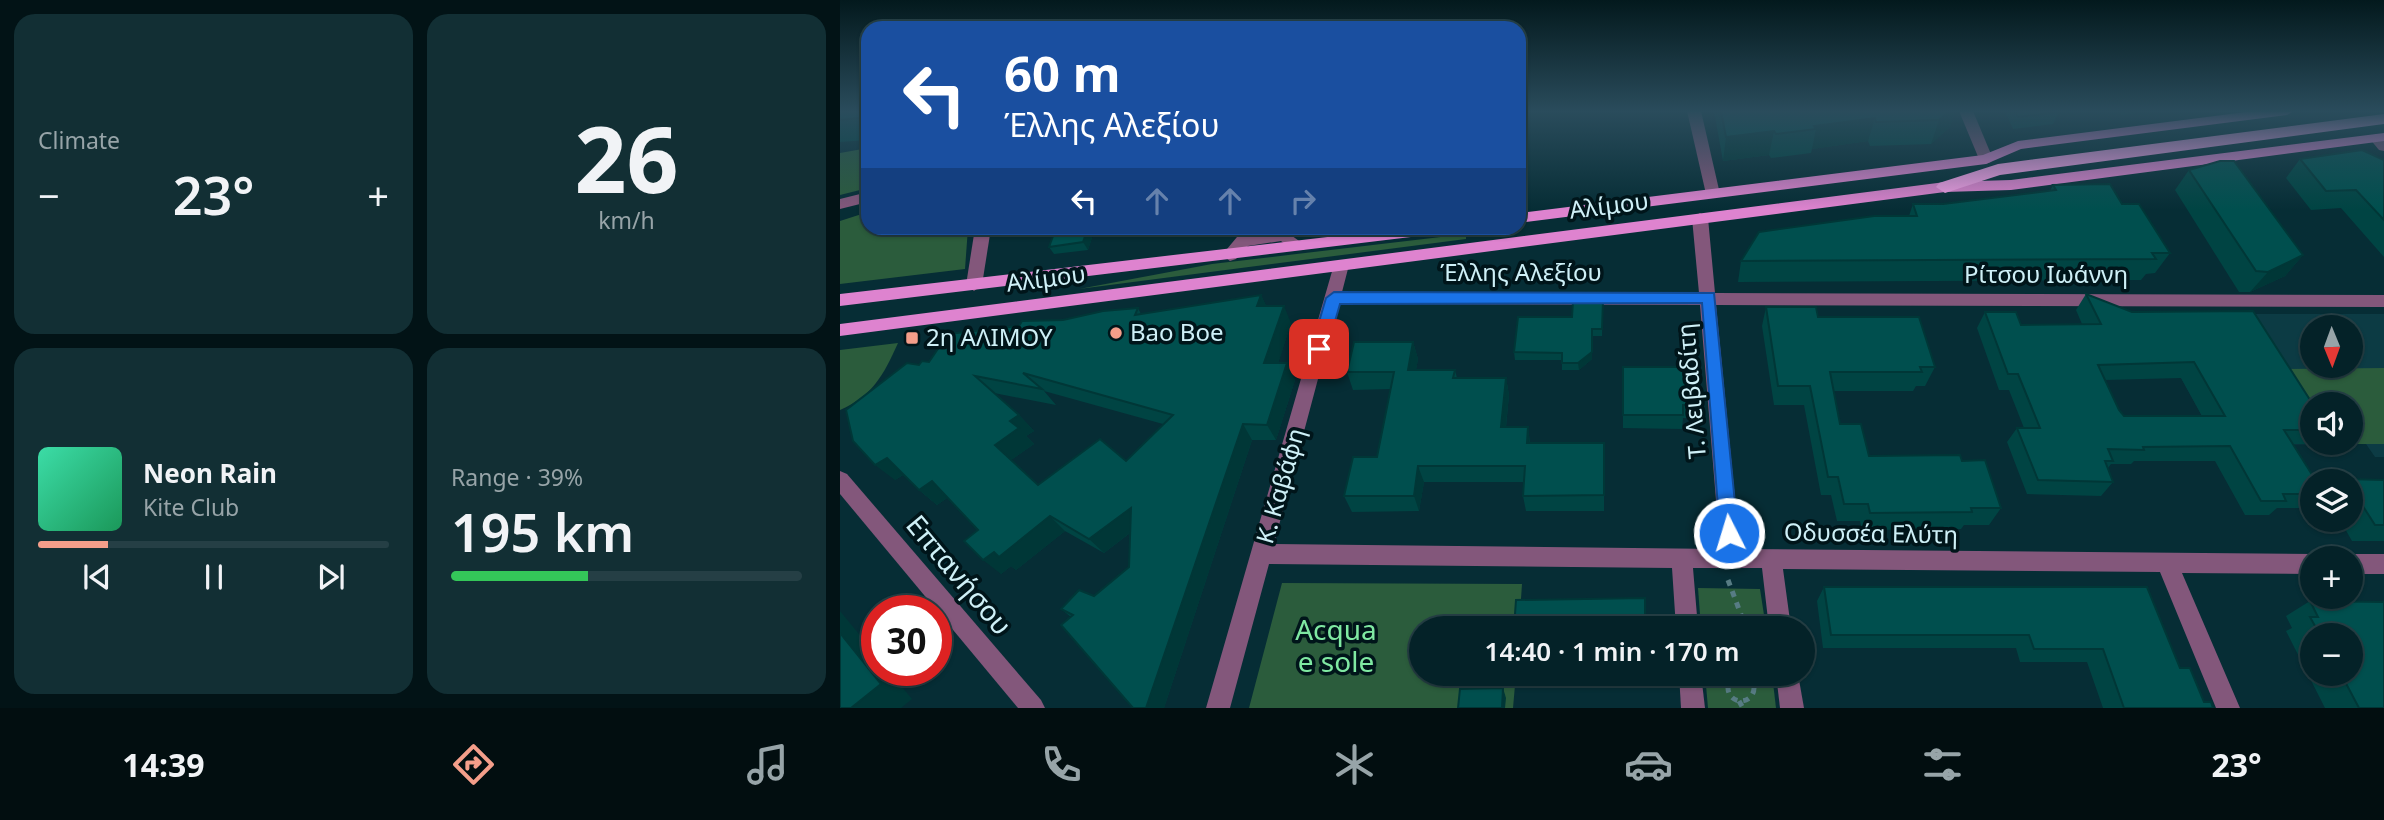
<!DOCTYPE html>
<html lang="en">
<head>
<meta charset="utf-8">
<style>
  body { margin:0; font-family:"Noto Sans",sans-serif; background:#122f34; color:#f1f3f6; height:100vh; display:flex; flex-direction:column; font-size:26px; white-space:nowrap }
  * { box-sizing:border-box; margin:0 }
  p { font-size:23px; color:#97a4a8 }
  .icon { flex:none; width:38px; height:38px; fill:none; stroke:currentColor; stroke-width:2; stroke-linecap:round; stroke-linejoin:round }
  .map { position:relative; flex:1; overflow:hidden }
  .drawer { display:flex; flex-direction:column; gap:14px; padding:14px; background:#021316; width:840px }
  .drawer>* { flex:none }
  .guide { position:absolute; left:21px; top:21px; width:665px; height:214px; border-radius:21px; box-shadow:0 2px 5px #0004,0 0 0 2px #253f45; background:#1a4fa0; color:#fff; overflow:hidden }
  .needle { width:46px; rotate:179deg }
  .buttons { position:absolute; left:1460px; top:315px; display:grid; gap:14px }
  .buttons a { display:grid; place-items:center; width:63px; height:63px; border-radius:50%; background:#042228; box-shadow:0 2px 5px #0004,0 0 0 2px #253f45; font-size:35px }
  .speed { position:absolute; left:21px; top:595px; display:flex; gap:14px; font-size:35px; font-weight:700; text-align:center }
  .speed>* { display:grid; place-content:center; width:91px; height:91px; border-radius:50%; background:#042228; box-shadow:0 2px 5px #0004,0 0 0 2px #253f45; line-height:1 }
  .speed .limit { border:10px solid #d22; background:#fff; color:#111 }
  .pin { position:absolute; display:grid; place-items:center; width:60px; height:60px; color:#fff; margin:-30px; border-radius:14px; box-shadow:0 4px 10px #0006 }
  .me { position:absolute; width:77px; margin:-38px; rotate:355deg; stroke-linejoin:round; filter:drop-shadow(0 0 5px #0008) }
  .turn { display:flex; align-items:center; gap:24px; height:147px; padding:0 28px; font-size:32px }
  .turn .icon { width:91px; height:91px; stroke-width:2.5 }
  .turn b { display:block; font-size:49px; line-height:60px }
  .lanes { display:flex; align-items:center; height:66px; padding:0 28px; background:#0003; justify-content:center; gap:35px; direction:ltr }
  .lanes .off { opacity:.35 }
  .big { font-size:52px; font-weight:600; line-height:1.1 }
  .drawer .widget { flex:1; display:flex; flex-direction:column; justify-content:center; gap:10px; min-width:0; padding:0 24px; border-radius:21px; background:#122f34 }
  .drawer .dial { align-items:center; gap:0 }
  .dial b { font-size:91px; line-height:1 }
  .song { display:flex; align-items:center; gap:21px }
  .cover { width:84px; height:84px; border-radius:10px; background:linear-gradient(135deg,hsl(160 70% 55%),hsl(150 70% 35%)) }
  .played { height:7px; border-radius:4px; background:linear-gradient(90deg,#f49e8a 20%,#253f45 20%) }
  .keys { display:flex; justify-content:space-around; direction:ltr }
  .heat { display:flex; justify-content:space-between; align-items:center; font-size:38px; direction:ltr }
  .charge { height:10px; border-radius:5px; background:linear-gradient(90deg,#34c759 39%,#253f45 0) }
  .drawer .tiles { flex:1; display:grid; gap:14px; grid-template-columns:repeat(2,1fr) }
  .trip { position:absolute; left:569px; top:616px; width:406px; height:70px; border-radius:35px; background:#042228; box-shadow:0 2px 5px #0004,0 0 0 2px #253f45; font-weight:600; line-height:70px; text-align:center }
  .tab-bar { display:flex; height:112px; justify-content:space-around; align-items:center; background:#020e10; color:#97a4a8 }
  .tab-bar .icon { width:49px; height:49px }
  .tab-bar .current { color:#f49e8a }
  .tab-bar b { font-size:32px; color:#f1f3f6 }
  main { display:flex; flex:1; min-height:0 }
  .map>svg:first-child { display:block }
  .built { fill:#0c3b44; fill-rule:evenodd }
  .green { fill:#2b5c3c }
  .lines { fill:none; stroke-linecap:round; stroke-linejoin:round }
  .path { stroke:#577c84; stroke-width:5; stroke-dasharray:6 6; stroke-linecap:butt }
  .minor { fill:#83577b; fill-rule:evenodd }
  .major { fill:#de83cf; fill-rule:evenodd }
  .highway { fill:#f69fe7; fill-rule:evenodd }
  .wall { fill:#004443; fill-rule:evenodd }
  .shaded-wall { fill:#003737 }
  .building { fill:#004f4e; stroke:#003737; stroke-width:2; fill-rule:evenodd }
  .route { fill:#1a73e8; stroke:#114b97; stroke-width:2 }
  .poi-dot { fill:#f49e8a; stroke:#00151a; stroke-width:2.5 }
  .labels { text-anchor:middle; stroke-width:7; stroke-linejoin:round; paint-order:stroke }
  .street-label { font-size:24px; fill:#cef0f7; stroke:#00151a }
  .poi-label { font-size:24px; fill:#cef0f7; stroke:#00151a; text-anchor:start }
  .near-street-label { font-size:28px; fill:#cef0f7; stroke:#00151a }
  .near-park-label { font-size:28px; fill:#7fe9a2; stroke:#00151a }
</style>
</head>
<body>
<main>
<section class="drawer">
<div class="tiles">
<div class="widget"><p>Climate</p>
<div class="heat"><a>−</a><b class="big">23°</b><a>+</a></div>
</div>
<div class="widget dial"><b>26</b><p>km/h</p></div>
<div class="widget">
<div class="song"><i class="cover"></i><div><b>Neon Rain</b><p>Kite Club</p></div></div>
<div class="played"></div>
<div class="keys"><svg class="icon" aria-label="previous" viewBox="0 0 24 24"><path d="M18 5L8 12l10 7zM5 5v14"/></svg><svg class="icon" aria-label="pause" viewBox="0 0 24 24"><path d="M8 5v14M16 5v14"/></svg><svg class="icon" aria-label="next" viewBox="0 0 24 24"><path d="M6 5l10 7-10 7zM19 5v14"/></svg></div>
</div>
<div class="widget"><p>Range · 39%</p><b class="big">195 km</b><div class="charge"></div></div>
</div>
</section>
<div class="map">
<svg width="1544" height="708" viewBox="0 0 1544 708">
  <rect width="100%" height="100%" fill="#062d35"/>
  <path class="built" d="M 1306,314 L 1544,314 L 1544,457 L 1535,457 L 1526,444 L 1378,445 ZM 1472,327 L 1510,327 L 1510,366 L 1472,366 ZM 1472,404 L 1510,404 L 1510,443 L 1472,443 Z"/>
  <g class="green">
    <polygon points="28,148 28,188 0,195 0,153"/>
    <polygon points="28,212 28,228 128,228 125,269 0,284 0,221"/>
    <polygon points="626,234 626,239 239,289 372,264"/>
    <path d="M 58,343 C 43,376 33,395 0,410 L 0,350 Z"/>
    <polygon points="1544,368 1544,444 1490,444 1510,443 1510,404 1472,404 1441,369"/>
    <polygon points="442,583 682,584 679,628 581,628 581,674 676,674 673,708 409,708"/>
    <polygon points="858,588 920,589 926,628 861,628"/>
    <polygon points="865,674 932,674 936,708 868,708"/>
  </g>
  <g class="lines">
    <g class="path">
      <polyline points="888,580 906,628"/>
      <circle cx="901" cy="688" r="13"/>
      <polyline points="899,701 903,708"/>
    </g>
    <g class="minor">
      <polygon points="847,111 861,111 880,194 878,197 868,197 866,194"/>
      <polygon points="1119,111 1133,111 1153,159 1151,162 1146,164 1139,159"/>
      <polygon points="1536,134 1544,138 1544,151 1539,150 1529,138"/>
      <polygon points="28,192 28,202 0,209 0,199"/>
      <path d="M 860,213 L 868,218 L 875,293 L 1544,295 L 1544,307 L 876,305 L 900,549 L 1472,554 L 1479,557 L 1472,558 L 1472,574 L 1342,573 L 1400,708 L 1376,708 L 1320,572 L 943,569 L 951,628 L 929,628 L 922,568 L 853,568 L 858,628 L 836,628 L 832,568 L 429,564 L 390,708 L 366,708 L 495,261 L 507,261 L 509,265 L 502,292 L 859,293 L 852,218 ZM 498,304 L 860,305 L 880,549 L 434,544 Z"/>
      <polygon points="135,228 151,228 142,285 134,291 126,285"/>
      <polygon points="444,230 466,246 464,250 452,250 441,241 408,246 396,259 390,261 382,255 397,237"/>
      <polygon points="0,471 7,474 201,700 205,708 178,708 0,494"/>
      <polygon points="1510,554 1544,554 1544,574 1510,574 1510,558 1502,558"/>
      <polygon points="839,674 861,674 865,708 841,708"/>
      <polygon points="936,674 958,674 964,708 940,708"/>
    </g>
    <g class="major">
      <polygon points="1414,111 1454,111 1447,115 1181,149 1146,164 679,223 679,213 1143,155 1178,141"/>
      <polygon points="1544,133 1544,141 1171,190 1105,192 0,336 0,324 1105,182 1171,180"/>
      <polygon points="564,228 612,228 604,233 0,306 0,294"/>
    </g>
    <polygon class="highway" points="1544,114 1544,124 1160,175 1105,193 1096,187 1099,183 1158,164"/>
  </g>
  <g class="wall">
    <polygon points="0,111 28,111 28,140 0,142"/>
    <polygon points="874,111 1115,111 1110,127 1091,144 1030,146 1028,141 972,149 971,153 931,158 929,155 883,161"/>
    <polygon points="1165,111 1219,111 1219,112 1213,124 1173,129"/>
    <polygon points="1279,111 1310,111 1281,115"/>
    <polygon points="1460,159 1544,160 1544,257 1501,208 1471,210 1446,178"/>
    <polygon points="1349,170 1463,255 1445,276 1410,292 1399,292 1335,190"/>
    <polygon points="1213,185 1282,204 1330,253 1315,273 1306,274 1301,280 898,282 901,261 1069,216 1073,204 1103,204 1210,191"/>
    <polygon points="216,228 255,228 248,250 214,254 209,247"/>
    <path d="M 1246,294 L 1472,404 L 1472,443 L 1491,443 L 1490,444 L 1453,444 L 1472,481 L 1472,503 L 1465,508 L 1437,508 L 1429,515 L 1405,515 L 1375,461 L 1294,461 L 1291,464 L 1271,464 L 1268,468 L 1273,482 L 1261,496 L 1187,494 L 1167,442 L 1177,428 L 1184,428 L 1169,390 L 1159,390 L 1137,328 L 1145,312 L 1181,325 L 1242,324 L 1236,310 ZM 1341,378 L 1362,416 L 1284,416 L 1279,410 L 1265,380 Z"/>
    <path d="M 421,295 L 426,306 L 451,323 L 438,363 L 455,380 L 436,440 L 412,440 L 324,708 L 293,708 L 231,617 L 221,609 L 254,596 L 289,567 L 290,533 L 264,553 L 225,531 L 176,570 L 171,566 L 161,574 L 138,530 L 107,498 L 97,505 L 79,490 L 63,475 L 55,480 L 79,365 L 89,362 L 179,326 L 298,308 L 301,314 ZM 204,391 L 323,424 L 286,461 L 198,485 L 171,460 L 194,444 L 186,436 L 194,431 L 179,415 L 154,393 L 216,405 Z"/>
    <polygon points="763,301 762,336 752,336 752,359 739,370 722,370 722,360 675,360 674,352 732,317"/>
    <polygon points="926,307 978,317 1095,367 1085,386 1076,386 1073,391 993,391 1000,424 1029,456 1122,461 1161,508 1149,525 1124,525 1121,529 1022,530 1020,521 997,521 991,495 981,495 964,405 934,405 922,326"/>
    <polygon points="573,342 578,359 576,370 615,370 617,378 666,378 669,395 666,427 688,427 690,443 764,443 764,511 686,511 683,496 684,482 584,482 579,511 512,512 504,496 537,457 551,389 513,390 507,372"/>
    <polygon points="783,367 860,405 859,419 843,418 842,429 783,428"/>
    <polygon points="1506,479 1544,480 1544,541 1512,541 1500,520 1510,520 1510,481 1503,481"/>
    <polygon points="984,587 1307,587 1340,668 1364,702 1373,708 1263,708 1247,662 1180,662 1176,648 983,648 977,601"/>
    <path d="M 1470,601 L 1544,602 L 1544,708 L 1485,708 L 1446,631 L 1452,628 L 1446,616 ZM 1472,635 L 1510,635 L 1510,674 L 1472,674 Z"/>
    <polygon points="675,674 793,674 676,675"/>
  </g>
  <g class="shaded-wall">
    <polygon points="1109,111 1115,111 1110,127 1091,144 1099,120"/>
    <polygon points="1035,118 1028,141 972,149 976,129 974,126"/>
    <polygon points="934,131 929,155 883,161 886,137"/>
    <polygon points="248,228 255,228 248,250 243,242"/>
    <polygon points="399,228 438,228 402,234"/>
    <polygon points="1463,255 1445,276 1410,292 1428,272"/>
    <polygon points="421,295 429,311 417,306"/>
    <polygon points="444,306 451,323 433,380 424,363"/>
    <polygon points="752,329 752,359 739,370 738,363"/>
    <polygon points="573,342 578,359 573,387 568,370"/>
    <polygon points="447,363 455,380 436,440 427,425"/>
    <polygon points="666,378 669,395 664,444 661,427"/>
    <polygon points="179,415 194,431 186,436 194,444 171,460 155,445 170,421"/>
    <polygon points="403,424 412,440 324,708 306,708"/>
    <polygon points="688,427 690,444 687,443"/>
    <polygon points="47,458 66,473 55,480 35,465"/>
    <polygon points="578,466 584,482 579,511 574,496"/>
    <polygon points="92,481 110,496 97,505 79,490"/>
    <polygon points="291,508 304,522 264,553 249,539"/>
    <polygon points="210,516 225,531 176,570 171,566 161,574 143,560 154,552"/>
    <polygon points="0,611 37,656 37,670 48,670 72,699 61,708 11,708 0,633"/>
    <polygon points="663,688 666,698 665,708 662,708"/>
  </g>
  <g class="building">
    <polygon points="0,111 28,111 28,117 0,120"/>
    <polygon points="881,111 1109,111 1099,120 1036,122 1035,118 974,126 976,129 936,134 934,131 886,137"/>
    <polygon points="1176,111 1219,111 1219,112 1178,117"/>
    <polygon points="1522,150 1544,160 1544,220 1516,190 1486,191 1460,159"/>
    <polygon points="1380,161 1394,161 1463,255 1428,272 1416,271 1349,170"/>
    <polygon points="1270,184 1282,204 1299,204 1330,253 1312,253 1316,259 901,261 919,232 1034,216 1077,216 1073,204 1103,204 1216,190 1213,185"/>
    <polygon points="216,228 248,228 243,242 209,247"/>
    <path d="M 1246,294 L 1292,312 L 1413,311 L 1472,403 L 1490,403 L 1491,404 L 1472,404 L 1472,430 L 1444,430 L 1476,481 L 1472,481 L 1472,494 L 1443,494 L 1446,501 L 1421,501 L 1390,446 L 1303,447 L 1304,450 L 1268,449 L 1273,461 L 1265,461 L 1273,482 L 1198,480 L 1177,428 L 1200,428 L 1178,374 L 1168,374 L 1145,312 L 1176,312 L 1181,325 L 1261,324 ZM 1354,362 L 1385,416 L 1284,416 L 1279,410 L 1258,365 Z"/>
    <path d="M 421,295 L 417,306 L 444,306 L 424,363 L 447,363 L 427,425 L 403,424 L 306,708 L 293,708 L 221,625 L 233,615 L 221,609 L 239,590 L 254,596 L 289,567 L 291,508 L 249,539 L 210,516 L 159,557 L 154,552 L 143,560 L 124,541 L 138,530 L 92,481 L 79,490 L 47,458 L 35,465 L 13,441 L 6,410 L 67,363 L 79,365 L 82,361 L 89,362 L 108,334 L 179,326 L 182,321 L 223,320 L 263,311 L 298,308 L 295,315 ZM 183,373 L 333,415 L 286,461 L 260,439 L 198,485 L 155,445 L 179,428 L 170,421 L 179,415 L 135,376 L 202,389 Z"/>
    <polygon points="733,301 763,301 762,329 752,329 752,352 738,363 722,363 722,353 674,352 678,317 732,317"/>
    <polygon points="926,307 976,307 978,317 1079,317 1095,367 1080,367 1082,372 990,372 1000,424 1021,424 1029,456 1120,455 1122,461 1145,460 1161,508 1131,508 1132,512 1030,513 1028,504 1004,504 998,477 988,477 970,386 938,386"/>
    <polygon points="514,342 573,342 568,370 615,370 613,378 666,378 661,427 688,427 687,443 764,443 764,495 683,496 685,466 578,466 574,496 504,496 513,457 537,457 554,372 507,372"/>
    <polygon points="783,367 858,367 860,405 843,405 843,415 783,415"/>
    <polygon points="1506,479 1544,480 1544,525 1535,525 1510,486 1510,481 1507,481"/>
    <polygon points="984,587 1307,587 1340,668 1350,668 1364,702 1371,702 1373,708 1284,708 1263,649 1194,649 1189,635 991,635"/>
    <polygon points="805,598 805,626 810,626 811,628 674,628 676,600"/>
    <polygon points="1470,601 1544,602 1544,708 1519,708 1501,674 1510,674 1510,635 1480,635 1470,617 1478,617"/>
    <polygon points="0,633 41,684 11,708 0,708"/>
    <polygon points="663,688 662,708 618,708 620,689"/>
  </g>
  <linearGradient id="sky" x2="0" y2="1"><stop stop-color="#03191d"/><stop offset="0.53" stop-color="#2a4c5c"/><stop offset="1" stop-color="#2a4c5c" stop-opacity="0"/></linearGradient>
  <rect width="1544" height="210" fill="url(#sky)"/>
  <polygon class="route" points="494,292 874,293 898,533 896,539 889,541 882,539 880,533 862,303 500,304 487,349 479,355 471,349 486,298"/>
  <g class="poi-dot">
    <circle cx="276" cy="333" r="7"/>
    <rect x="65" y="331" width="14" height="14" rx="3.5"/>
  </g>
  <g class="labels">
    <g class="street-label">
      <text transform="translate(769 206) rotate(-7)" y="8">Αλίμου</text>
      <text x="681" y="281">Έλλης Αλεξίου</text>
      <text x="1206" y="283">Ρίτσου Ιωάννη</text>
      <text transform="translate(206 279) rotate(-7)" y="8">Αλίμου</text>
      <text transform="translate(852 391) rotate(-95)" y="8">Τ. Λειβαδίτη</text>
      <text transform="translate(441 486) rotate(-74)" y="8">Κ. Καβάφη</text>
      <text transform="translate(1031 534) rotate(1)" y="8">Οδυσσέα Ελύτη</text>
    </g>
    <g class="poi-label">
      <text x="290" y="341">Bao Boe</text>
      <text x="86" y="346">2η ΑΛΙΜΟΥ</text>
    </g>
    <g class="near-street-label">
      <text transform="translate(119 575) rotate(50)" y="10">Επτανήσου</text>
    </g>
    <g class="near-park-label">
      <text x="496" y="640">Acqua<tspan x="496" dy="32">e sole</tspan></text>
    </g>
  </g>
</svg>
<div class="buttons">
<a><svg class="needle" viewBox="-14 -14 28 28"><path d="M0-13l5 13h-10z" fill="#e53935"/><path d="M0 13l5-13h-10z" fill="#97a4a8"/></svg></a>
<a><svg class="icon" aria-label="sound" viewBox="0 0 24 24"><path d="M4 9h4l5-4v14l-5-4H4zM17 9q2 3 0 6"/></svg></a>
<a><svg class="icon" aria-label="layers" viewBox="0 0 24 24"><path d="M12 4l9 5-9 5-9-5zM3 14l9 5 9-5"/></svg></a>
<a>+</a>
<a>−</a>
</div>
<div class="speed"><div class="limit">30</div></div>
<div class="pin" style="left:479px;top:349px;background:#d93025"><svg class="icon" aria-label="arrive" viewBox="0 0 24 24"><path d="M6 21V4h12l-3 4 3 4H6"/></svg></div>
<svg class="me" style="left:889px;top:533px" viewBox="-20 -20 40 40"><circle r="17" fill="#1a73e8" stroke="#fff" stroke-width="3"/><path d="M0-11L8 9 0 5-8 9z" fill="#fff"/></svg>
<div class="trip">14:40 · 1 min · 170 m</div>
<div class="guide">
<div class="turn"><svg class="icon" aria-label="left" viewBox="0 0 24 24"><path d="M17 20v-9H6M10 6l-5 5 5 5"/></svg><div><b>60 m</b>Έλλης Αλεξίου</div></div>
<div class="lanes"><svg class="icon" aria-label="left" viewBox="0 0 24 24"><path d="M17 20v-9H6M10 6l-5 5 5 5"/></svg><svg class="icon off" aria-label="ahead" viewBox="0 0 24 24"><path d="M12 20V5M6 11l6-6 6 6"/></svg><svg class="icon off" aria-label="ahead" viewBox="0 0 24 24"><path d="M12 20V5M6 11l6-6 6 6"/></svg><svg class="icon off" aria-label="right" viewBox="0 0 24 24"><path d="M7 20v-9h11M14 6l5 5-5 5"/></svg></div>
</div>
</div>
</main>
<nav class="tab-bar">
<b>14:39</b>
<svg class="icon current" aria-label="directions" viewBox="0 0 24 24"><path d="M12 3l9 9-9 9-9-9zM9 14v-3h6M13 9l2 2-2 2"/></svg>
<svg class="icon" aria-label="music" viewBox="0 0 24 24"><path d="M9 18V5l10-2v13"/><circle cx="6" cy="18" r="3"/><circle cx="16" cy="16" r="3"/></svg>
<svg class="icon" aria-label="phone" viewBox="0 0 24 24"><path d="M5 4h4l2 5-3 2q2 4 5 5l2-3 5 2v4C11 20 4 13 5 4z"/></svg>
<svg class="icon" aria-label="climate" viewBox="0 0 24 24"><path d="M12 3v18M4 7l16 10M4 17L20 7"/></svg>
<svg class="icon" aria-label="car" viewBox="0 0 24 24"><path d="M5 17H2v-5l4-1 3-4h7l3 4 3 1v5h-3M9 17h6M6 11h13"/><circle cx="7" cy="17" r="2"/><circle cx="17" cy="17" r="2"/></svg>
<svg class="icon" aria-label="filters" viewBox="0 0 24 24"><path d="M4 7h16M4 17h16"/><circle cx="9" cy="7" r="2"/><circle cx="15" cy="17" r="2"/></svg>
<b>23°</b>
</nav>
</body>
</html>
